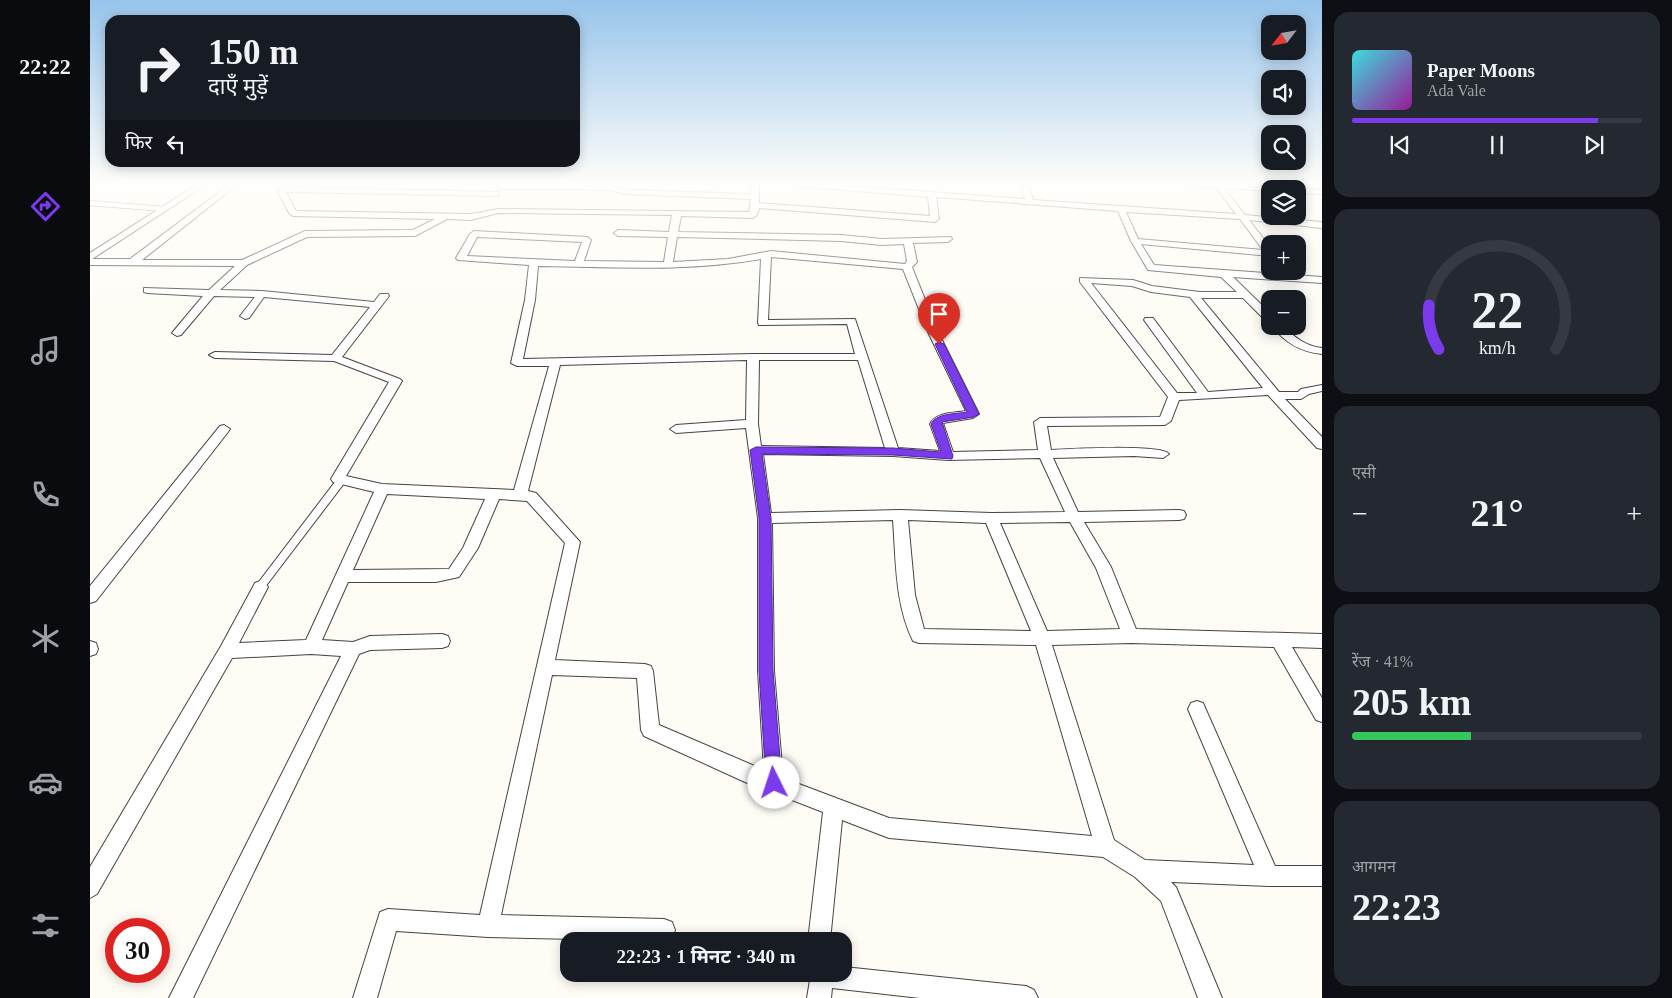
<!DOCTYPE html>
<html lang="hi">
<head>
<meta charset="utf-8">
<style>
  body { margin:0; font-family:"Times New Roman","Noto Sans Devanagari",serif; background:#242831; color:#f1f3f6; height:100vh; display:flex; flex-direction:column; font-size:19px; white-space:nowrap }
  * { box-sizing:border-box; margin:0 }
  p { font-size:16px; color:#9ea1a6 }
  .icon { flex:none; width:28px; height:28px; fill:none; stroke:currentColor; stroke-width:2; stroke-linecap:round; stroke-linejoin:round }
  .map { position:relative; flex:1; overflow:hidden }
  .drawer { display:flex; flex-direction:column; gap:12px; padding:12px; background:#0d0f14; width:350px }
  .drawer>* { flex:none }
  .top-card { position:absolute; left:15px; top:15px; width:475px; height:152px; border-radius:15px; box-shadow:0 2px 12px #0003; background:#171b24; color:#f1f3f6; overflow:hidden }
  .needle { width:32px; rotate:239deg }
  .buttons { position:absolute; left:1171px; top:15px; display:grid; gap:10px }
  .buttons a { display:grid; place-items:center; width:45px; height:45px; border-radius:10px; background:#171b24; box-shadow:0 2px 12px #0003; font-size:25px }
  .speed { position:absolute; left:15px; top:918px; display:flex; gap:10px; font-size:25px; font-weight:700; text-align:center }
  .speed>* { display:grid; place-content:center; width:65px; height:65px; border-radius:50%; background:#171b24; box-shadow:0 2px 12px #0003; line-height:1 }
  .speed .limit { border:8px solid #d22; background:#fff; color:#111 }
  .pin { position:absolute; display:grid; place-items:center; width:42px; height:42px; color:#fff; margin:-51px -21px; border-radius:50% 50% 50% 0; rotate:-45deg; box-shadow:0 0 5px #0007 }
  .pin .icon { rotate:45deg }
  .me { position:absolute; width:55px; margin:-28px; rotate:356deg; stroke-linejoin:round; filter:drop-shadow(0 0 4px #0008) }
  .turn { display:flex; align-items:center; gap:18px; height:105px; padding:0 20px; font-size:22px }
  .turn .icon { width:65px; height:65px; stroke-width:2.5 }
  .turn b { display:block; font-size:35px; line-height:42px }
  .then { display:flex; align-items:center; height:48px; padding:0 20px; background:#0003; gap:10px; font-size:19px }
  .big { font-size:38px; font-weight:700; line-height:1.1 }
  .drawer .widget { flex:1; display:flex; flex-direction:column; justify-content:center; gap:8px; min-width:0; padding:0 18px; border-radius:15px; background:#242831 }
  .drawer .dial { align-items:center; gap:0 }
  .dial svg { height:130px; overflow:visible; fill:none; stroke:#363941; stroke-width:7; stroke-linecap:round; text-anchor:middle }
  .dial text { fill:#f1f3f6; stroke:none }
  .song { display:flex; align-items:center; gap:15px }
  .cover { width:60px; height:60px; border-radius:8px; background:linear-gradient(135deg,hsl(180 70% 55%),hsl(300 70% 35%)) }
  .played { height:5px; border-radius:2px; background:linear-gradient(90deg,#7c3aed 85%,#363941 85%) }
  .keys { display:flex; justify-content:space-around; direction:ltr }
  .heat { display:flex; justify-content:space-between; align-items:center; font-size:28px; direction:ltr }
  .charge { height:8px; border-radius:4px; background:linear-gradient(90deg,#34c759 41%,#363941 0) }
  .trip { position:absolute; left:470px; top:932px; width:292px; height:50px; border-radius:15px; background:#171b24; box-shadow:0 2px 12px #0003; font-weight:700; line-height:50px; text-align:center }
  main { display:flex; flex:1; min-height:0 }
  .tabs { display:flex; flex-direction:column; width:90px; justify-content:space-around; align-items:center; background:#090b0e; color:#9ea1a6 }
  .tabs .icon { width:35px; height:35px }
  .tabs .on { color:#7c3aed }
  .tabs b { font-size:22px; color:#f1f3f6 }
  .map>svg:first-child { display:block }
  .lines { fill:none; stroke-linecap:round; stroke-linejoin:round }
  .lane-far2-casing { stroke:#444; stroke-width:6 }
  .lane-far1-casing { stroke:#444; stroke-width:8 }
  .lane-casing { stroke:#444; stroke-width:10 }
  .street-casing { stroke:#444; stroke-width:2 }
  .lane-far2 { stroke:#fff; stroke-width:4.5 }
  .lane-far1 { stroke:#fff; stroke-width:5.5 }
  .lane { stroke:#fff; stroke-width:8 }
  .street { fill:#fff; fill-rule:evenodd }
  .route { fill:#7c3aed; stroke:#51269a }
</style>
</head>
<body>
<main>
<nav class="tabs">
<b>22:22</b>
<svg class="icon on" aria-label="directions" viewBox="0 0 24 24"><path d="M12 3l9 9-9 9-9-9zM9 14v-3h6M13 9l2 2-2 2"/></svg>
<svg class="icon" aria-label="music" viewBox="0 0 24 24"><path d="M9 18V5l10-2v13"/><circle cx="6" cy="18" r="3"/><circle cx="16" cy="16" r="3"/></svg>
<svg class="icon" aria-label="phone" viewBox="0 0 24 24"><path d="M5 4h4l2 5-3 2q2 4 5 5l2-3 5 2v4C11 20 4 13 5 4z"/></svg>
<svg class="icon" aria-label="climate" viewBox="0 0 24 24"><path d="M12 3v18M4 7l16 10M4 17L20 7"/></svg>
<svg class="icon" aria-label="car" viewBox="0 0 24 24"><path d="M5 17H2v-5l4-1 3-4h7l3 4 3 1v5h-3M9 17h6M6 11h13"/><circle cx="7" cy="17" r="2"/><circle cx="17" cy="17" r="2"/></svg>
<svg class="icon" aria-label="filters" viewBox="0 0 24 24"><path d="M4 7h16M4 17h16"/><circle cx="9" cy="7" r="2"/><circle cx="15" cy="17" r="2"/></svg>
</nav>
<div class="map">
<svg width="1232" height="998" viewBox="0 0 1232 998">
  <rect width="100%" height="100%" fill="#fefcf5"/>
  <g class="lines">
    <defs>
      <polyline id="lane-far2" points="0,203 74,209"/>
      <polyline id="lane-far1" points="249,483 252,479"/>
      <polyline id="lane" points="170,587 250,482"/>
      <g id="street">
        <path d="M 108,184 L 117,184 L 2,259 L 40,259 L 140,184 L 148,184 L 52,260 L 152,260 L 215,231 L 323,230 L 345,219 L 203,216 L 199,213 L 188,192 L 192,184 L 200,184 L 199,187 L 409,192 L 409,196 L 406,196 L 196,192 L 206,211 L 381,214 L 408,209 L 659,212 L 661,199 L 535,194 L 520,190 L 409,189 L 408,187 L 412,185 L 520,186 L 535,190 L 661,194 L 661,184 L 669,184 L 669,203 L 840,216 L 838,197 L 705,186 L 701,184 L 731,184 L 935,199 L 930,184 L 938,184 L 943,200 L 1146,214 L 1126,188 L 1104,186 L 1100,184 L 1135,184 L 1185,187 L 1186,189 L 1180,189 L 1180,191 L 1134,188 L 1155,215 L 1232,222 L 1232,228 L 1159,220 L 1180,247 L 1180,256 L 1051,244 L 1064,265 L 1232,277 L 1232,283 L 1143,277 L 1180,313 L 1180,322 L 1176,321 L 1153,298 L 1111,298 L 1189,392 L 1208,392 L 1211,389 L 1232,385 L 1232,391 L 1219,394 L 1211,399 L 1195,399 L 1232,437 L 1232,449 L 1227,448 L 1178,395 L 1089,400 L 1081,421 L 1075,425 L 957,426 L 961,450 C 978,449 1072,444 1079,454 L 1073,458 L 1044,456 L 963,458 L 988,512 L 1089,510 L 1094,511 L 1096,515 L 1094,519 L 1089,520 L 994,522 L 1021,567 L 1046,629 L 1232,634 L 1232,648 L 1202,647 L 1232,698 L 1232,722 L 1226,720 L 1184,647 L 1041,643 L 962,645 L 1024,840 L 1055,860 L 1164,865 L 1098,709 L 1101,703 L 1107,701 L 1113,703 L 1185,866 L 1232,866 L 1232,886 L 1179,886 L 1081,882 L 1086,887 L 1132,998 L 1108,998 L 1071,901 L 1045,877 L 1013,857 L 799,838 L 752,820 L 740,941 L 718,941 L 733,812 L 655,782 L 554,736 L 551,730 L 547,678 L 462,675 L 411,915 L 574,919 L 582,922 L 585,930 L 582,938 L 574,941 L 398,937 L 306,931 L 287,998 L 263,998 L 290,912 L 298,909 L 390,915 L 475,543 L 437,501 L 409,499 L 388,548 L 369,577 L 346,582 L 258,582 L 232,640 L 263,642 L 280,636 L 352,634 L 358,636 L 360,641 L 358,646 L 352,648 L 280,650 L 269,654 L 103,998 L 79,998 L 251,656 L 221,654 L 142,658 L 7,894 L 0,898 L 0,867 L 131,646 L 165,583 L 170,581 L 175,583 L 178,587 L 149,643 L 216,640 L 284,492 L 243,482 L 241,479 L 299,382 L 244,361 L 125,358 L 119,355 L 125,352 L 242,355 L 280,307 L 174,297 L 159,318 L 155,319 L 150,316 L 165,297 L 124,296 L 91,335 L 87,336 L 82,333 L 113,296 L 57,293 L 54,292 L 54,288 L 119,290 L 145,266 L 0,265 L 0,253 ZM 846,197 L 1028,211 L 1041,241 L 1058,270 L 1131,277 L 1147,292 L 1110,292 L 1062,286 L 1043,280 L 990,278 L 990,282 L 1078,397 L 1070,417 L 950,418 L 944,422 L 948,450 L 863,452 L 853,423 L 883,418 L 889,414 L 848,332 L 822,267 L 827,262 L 823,243 L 858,242 L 862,239 L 861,237 L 792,239 L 751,235 L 588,232 L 591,216 L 663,218 L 667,215 L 669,208 L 845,222 L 849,219 ZM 1036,212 L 1150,219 L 1173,250 L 1048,239 ZM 408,213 L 582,215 L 579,232 L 528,230 L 524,233 L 528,236 L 578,237 L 574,262 L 494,261 L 501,240 L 497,237 L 384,231 L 380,234 L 366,258 L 368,260 L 439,265 L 435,300 L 421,363 L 427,366 L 459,366 L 424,490 L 292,484 L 256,476 L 312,381 L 310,379 L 252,357 L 299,296 L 298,294 L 290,294 L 284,302 L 172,291 L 130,290 L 157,265 L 217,237 L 325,236 L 357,219 L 381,220 ZM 387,237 L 492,242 L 485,261 L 377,256 ZM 587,237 L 751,241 L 792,245 L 814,244 L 817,261 L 815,264 L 681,251 L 638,259 L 583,262 ZM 681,257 L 813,269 L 838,332 L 876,411 C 864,413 846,412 840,424 L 850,451 L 808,448 L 765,319 L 678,320 ZM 671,259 L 668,323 L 669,325 L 757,324 L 765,354 L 663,354 L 433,359 L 445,300 L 448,266 C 523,267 598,272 671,259 ZM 1001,283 L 1042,286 L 1061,292 L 1100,297 L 1173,388 L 1118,392 L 1063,318 L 1055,318 L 1054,320 L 1107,393 L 1087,393 ZM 657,360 L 656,420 L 586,425 L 580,429 L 586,433 L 656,428 L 668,518 L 668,671 L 674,770 L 569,725 L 563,671 L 561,666 L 555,664 L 465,660 L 490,542 L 446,493 L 438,491 L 470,365 ZM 669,360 L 768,360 L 795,448 L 671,446 L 668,424 ZM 673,454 L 803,456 L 858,460 L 950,458 L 975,512 L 901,513 L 810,510 L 681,513 ZM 297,494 L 395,499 L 373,548 L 359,569 L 263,570 ZM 803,520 C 806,561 805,604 823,641 L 829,643 L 946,645 L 1002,836 L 799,818 L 693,778 L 684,671 L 682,523 ZM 818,520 L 896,523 L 941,631 L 834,629 L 825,595 ZM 980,522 L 1006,568 L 1030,629 L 957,631 L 910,523 Z"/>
        <polygon points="1208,189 1232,190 1232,194 1208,193"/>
        <path d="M 1182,326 L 1193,326 C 1205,338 1216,346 1232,348 L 1232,354 C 1211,352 1195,343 1182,326 Z"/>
        <polygon points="134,425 140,429 138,432 6,601 0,603 0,586 130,426"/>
        <polygon points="0,641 6,643 8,649 6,654 0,656"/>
        <polygon points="754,967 936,986 944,990 948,998 830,998 742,988 741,998 717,998 721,974 754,974"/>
      </g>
    </defs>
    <use href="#lane-far2" class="lane-far2-casing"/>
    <use href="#lane-far1" class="lane-far1-casing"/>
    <use href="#lane" class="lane-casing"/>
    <use href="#street" class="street-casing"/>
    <use href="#lane-far2" class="lane-far2"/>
    <use href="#lane-far1" class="lane-far1"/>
    <use href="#lane" class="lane"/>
    <use href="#street" class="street"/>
  </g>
  <linearGradient id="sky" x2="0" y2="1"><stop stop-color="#97c4ec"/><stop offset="0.57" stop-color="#fffefa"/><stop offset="1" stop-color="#fffefa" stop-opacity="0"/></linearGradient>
  <rect width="1232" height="323" fill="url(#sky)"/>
  <path class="route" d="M 849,342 L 854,344 L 889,414 L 884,417 L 852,422 L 863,456 L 862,459 L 803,455 L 672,454 L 681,518 L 683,671 L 692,783 L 689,788 L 684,791 L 678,788 L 676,783 L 669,671 L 669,518 L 660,450 L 666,447 L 803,448 L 851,452 L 841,424 C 846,413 866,414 877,412 L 845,344 Z"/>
</svg>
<div class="buttons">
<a><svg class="needle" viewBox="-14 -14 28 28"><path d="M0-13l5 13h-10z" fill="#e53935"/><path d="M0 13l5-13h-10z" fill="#9ea1a6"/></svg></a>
<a><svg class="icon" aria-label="sound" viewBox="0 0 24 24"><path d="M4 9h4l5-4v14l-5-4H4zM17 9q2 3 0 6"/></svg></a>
<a><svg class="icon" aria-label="search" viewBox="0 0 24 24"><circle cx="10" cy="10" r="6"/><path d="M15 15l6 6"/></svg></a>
<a><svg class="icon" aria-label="layers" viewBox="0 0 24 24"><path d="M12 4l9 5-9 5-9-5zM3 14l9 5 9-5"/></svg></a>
<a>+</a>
<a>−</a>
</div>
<div class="speed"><div class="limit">30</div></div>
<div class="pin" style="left:849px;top:344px;background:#d93025"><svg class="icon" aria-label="arrive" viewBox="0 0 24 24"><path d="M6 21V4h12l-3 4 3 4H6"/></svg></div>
<svg class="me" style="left:684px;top:783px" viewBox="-20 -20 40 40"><circle r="19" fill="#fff"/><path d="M0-13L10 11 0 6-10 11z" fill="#7c3aed"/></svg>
<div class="trip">22:23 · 1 मिनट · 340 m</div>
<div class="top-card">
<div class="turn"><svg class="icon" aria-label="right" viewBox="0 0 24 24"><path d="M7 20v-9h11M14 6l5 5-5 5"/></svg><div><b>150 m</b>दाएँ मुड़ें</div></div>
<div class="then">फिर<svg class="icon" aria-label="left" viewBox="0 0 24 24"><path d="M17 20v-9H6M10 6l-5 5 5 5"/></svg></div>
</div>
</div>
<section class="drawer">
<div class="widget">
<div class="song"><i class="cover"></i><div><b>Paper Moons</b><p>Ada Vale</p></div></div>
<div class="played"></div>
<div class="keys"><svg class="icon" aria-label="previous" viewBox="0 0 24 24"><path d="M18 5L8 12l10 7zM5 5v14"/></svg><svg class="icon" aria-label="pause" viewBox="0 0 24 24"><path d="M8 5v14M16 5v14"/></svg><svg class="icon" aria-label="next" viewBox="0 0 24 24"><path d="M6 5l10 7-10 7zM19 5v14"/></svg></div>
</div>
<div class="widget dial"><svg viewBox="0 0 100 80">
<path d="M14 69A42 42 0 1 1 86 69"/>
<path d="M14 69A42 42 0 0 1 8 42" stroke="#7c3aed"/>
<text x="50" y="56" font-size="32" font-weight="700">22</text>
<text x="50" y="72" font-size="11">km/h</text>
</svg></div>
<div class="widget"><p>एसी</p>
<div class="heat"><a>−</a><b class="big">21°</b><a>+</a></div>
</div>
<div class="widget"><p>रेंज · 41%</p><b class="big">205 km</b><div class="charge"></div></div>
<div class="widget"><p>आगमन</p><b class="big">22:23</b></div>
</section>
</main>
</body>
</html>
